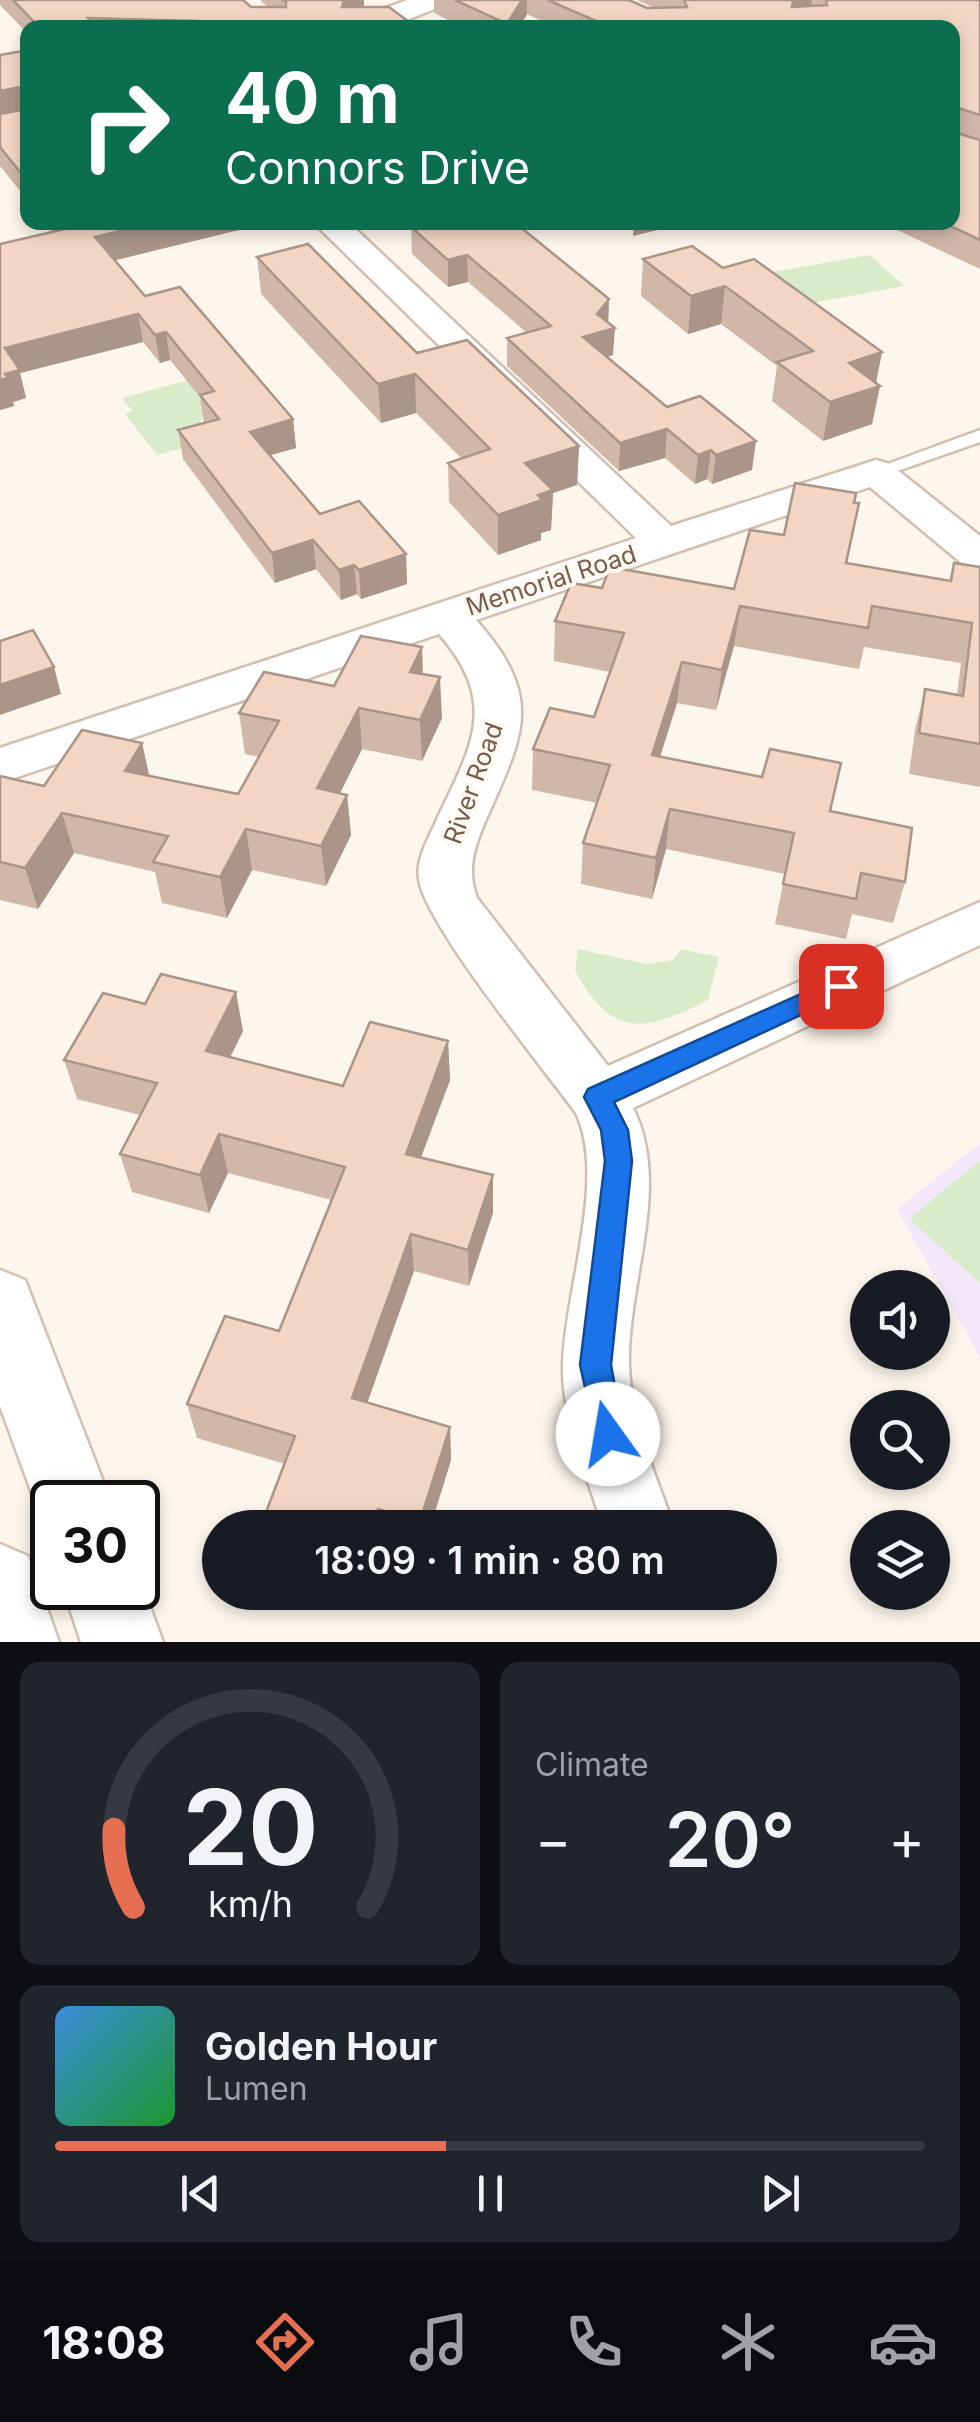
<!DOCTYPE html>
<html lang="en">
<head>
<meta charset="utf-8">
<style>
  body { margin:0; font-family:Inter,sans-serif; background:#20242c; color:#f1f3f6; height:100vh; display:flex; flex-direction:column; font-size:38px; white-space:nowrap }
  * { box-sizing:border-box; margin:0 }
  p { font-size:32px; color:#9ea1a6 }
  .icon { flex:none; width:55px; height:55px; fill:none; stroke:currentColor; stroke-width:2; stroke-linecap:round; stroke-linejoin:round }
  .map { position:relative; height:1642px; overflow:hidden }
  .sheet { display:flex; flex-direction:column; gap:20px; padding:20px; background:#0d0f14; flex:1 }
  .sheet>* { flex:none }
  .banner { position:absolute; left:20px; top:20px; width:940px; height:210px; border-radius:20px; box-shadow:0 5px 15px #0003; background:#0b6e4f; color:#fff; overflow:hidden }
  .tools { position:absolute; left:850px; top:1270px; display:grid; gap:20px }
  .tools a { display:grid; place-items:center; width:100px; height:100px; border-radius:50%; background:#171b24; box-shadow:0 5px 15px #0003; font-size:50px }
  .speed { position:absolute; left:30px; top:1480px; display:flex; gap:20px; font-size:50px; font-weight:700; text-align:center }
  .speed>* { display:grid; place-content:center; width:130px; height:130px; border-radius:50%; background:#171b24; box-shadow:0 5px 15px #0003; line-height:1 }
  .speed .limit { border:5px solid #111; border-radius:15px; background:#fff; color:#111 }
  .pin { position:absolute; display:grid; place-items:center; width:85px; height:85px; color:#fff; margin:-42px; border-radius:20px; box-shadow:0 5px 15px #0006 }
  .me { position:absolute; width:110px; margin:-55px; rotate:347deg; stroke-linejoin:round; filter:drop-shadow(0 0 8px #0008) }
  .turn { display:flex; align-items:center; gap:35px; height:210px; padding:0 40px; font-size:45px }
  .turn .icon { width:130px; height:130px; stroke-width:2.5 }
  .turn b { display:block; font-size:70px; line-height:85px }
  .big { font-size:75px; font-weight:600; line-height:1.1 }
  .sheet .card { flex:1; display:flex; flex-direction:column; justify-content:center; gap:15px; min-width:0; padding:0 35px; border-radius:20px; background:#20242c }
  .sheet .dial { align-items:center; gap:0 }
  .dial svg { height:260px; overflow:visible; fill:none; stroke:#363941; stroke-width:7; stroke-linecap:round; text-anchor:middle }
  .dial text { fill:#f1f3f6; stroke:none }
  .song { display:flex; align-items:center; gap:30px }
  .cover { width:120px; height:120px; border-radius:15px; background:linear-gradient(135deg,hsl(210 70% 55%),hsl(130 70% 35%)) }
  .played { height:10px; border-radius:5px; background:linear-gradient(90deg,#e76f51 45%,#363941 45%) }
  .keys { display:flex; justify-content:space-around; direction:ltr }
  .heat { display:flex; justify-content:space-between; align-items:center; font-size:55px; direction:ltr }
  .sheet .tiles { flex:1; display:grid; gap:20px; grid-template-columns:1fr 1fr }
  .card:last-child { grid-column:span 2 }
  .trip { position:absolute; left:202px; top:1510px; width:575px; height:100px; border-radius:50px; background:#171b24; box-shadow:0 5px 15px #0003; font-weight:600; line-height:100px; text-align:center }
  .menu { display:flex; height:160px; justify-content:space-around; align-items:center; background:#090b0e; color:#9ea1a6 }
  .menu .icon { width:70px; height:70px }
  .menu .on { color:#e76f51 }
  .menu b { font-size:45px; color:#f1f3f6 }
  .map>svg:first-child { display:block }
  .education { fill:#f3e8fa }
  .green { fill:#d8ecc9 }
  .lines { fill:none; stroke-linecap:round; stroke-linejoin:round }
  .lane-casing { stroke:#d1beb0; stroke-width:5 }
  .street-casing { stroke:#d1beb0; stroke-width:5 }
  .secondary-casing { stroke:#d6c0b0; stroke-width:5 }
  .lane { fill:#fff; fill-rule:evenodd }
  .street { fill:#fff; fill-rule:evenodd }
  .secondary { fill:#fff; fill-rule:evenodd }
  .wall { fill:#d1b7a8 }
  .shaded-wall { fill:#aa9588 }
  .building { fill:#f3d5c3; stroke:#aa9588; stroke-width:2.5 }
  .route { fill:#1a73e8; stroke:#114b97; stroke-width:2.5 }
  .labels { text-anchor:middle; stroke-width:8; stroke-linejoin:round; paint-order:stroke }
  .street-label { font-size:25px; fill:#7a5c4d; stroke:#fffaf3 }
</style>
</head>
<body>
<div class="map">
<svg width="980" height="1642" viewBox="0 0 980 1642">
  <rect width="100%" height="100%" fill="#fdf6ec"/>
  <polygon class="education" points="980,1143 980,1358 897,1209"/>
  <g class="green">
    <polygon points="870,255 904,286 797,306 766,273"/>
    <polygon points="226,370 200,422 213,440 157,455 125,414 132,411 122,398"/>
    <path d="M 578,949 L 647,964 L 673,960 L 681,949 L 719,957 L 708,1000 C 647,1031 612,1041 575,970 Z"/>
    <polygon points="978,1162 980,1163 980,1283 909,1219"/>
  </g>
  <g class="lines">
    <defs>
      <polygon id="lane" points="980,430 980,442 883,476 876,478 866,472"/>
      <path id="street" d="M 313,222 L 348,222 L 671,526 L 876,460 L 890,464 L 980,536 L 980,570 L 965,566 L 870,487 L 476,620 C 547,700 522,737 484,824 C 473,851 467,871 477,898 L 608,1066 L 980,902 L 980,945 L 633,1108 C 672,1186 627,1282 629,1365 C 630,1420 657,1476 674,1528 L 603,1528 C 588,1476 561,1418 563,1363 C 565,1291 607,1178 576,1113 C 544,1069 424,923 419,879 C 416,862 426,843 433,828 C 468,751 503,707 439,634 L 0,783 L 0,748 L 636,538 Z"/>
      <g id="secondary">
        <polygon points="407,0 446,0 442,6 387,28 346,28 350,22"/>
        <polygon points="0,1270 25,1280 111,1502 52,1502 52,1533 45,1529 0,1406"/>
        <polygon points="0,1544 28,1556 59,1642 0,1642"/>
        <polygon points="138,1574 163,1642 81,1642 63,1588 138,1588"/>
      </g>
    </defs>
    <use href="#lane" class="lane-casing"/>
    <use href="#street" class="street-casing"/>
    <use href="#secondary" class="secondary-casing"/>
    <use href="#lane" class="lane"/>
    <use href="#street" class="street"/>
    <use href="#secondary" class="secondary"/>
  </g>
  <g class="wall">
    <polygon points="0,0 243,0 251,7 268,7 260,0 364,0 364,7 417,28 28,28 28,34 0,5"/>
    <polygon points="434,0 629,0 647,8 655,8 637,0 980,0 980,269 880,222 952,222 952,28 557,28 527,14 519,28 464,28 434,13"/>
    <polygon points="28,50 28,201 0,166 0,55"/>
    <polygon points="44,222 271,222 115,260 145,296 293,419 296,448 270,455 320,514 406,554 407,584 361,599 357,594 341,600 316,569 275,583 183,459 178,430 204,423 200,397 170,360 160,363 143,342 20,373 26,398 13,402 14,406 0,410 52,232"/>
    <polygon points="411,227 609,299 608,322 613,355 607,357 667,407 752,470 712,484 707,479 695,484 665,458 619,471 507,366 507,338 527,333 468,282 448,287 412,254"/>
    <polygon points="257,257 417,353 579,446 577,485 553,493 551,530 541,533 541,540 498,555 449,502 448,463 461,458 416,413 381,423 261,294"/>
    <polygon points="643,259 723,268 882,352 876,383 880,386 872,424 823,441 772,401 777,366 721,324 688,334 641,296"/>
    <polygon points="954,563 980,567 980,787 909,774 915,730 925,689 957,695 961,663 864,647 859,669 734,646 716,710 677,703 660,756 830,811 905,882 893,923 852,914 846,939 775,924 785,874 666,849 652,899 581,884 583,843 597,803 532,790 533,749 594,717 610,672 554,661 555,621 602,588 734,589 846,564 949,580"/>
    <polygon points="422,647 423,674 442,718 422,761 362,749 340,793 347,795 351,835 326,886 252,870 227,918 162,903 155,872 74,853 38,909 0,900 0,776 44,786 142,743 149,776 238,794 259,757 245,754 239,713 334,686"/>
    <polygon points="145,1004 243,1031 230,1057 343,1086 448,1041 450,1080 421,1157 493,1213 469,1286 414,1271 367,1402 450,1427 451,1460 430,1528 260,1528 285,1464 197,1438 187,1404 279,1331 332,1200 228,1173 209,1213 132,1192 120,1154 140,1115 77,1099 64,1060"/>
    <polygon points="339,1592 366,1592 363,1600"/>
  </g>
  <g class="shaded-wall">
    <polygon points="344,0 364,0 364,12 342,7"/>
    <polygon points="522,0 527,0 527,14 519,28 507,28 507,24"/>
    <polygon points="796,0 812,0 810,15 790,25 793,2"/>
    <polygon points="25,86 28,112 0,117 0,91"/>
    <polygon points="157,222 271,222 100,264 95,237"/>
    <polygon points="634,222 690,222 633,236"/>
    <polygon points="467,255 468,282 448,287 448,260"/>
    <polygon points="725,286 721,324 688,334 691,296"/>
    <polygon points="609,299 608,327 615,328 613,355 581,365 583,337 597,314"/>
    <polygon points="138,314 143,342 20,373 26,398 13,402 14,406 0,410 0,380 5,348"/>
    <polygon points="166,332 170,360 160,363 155,335"/>
    <polygon points="882,352 875,387 880,386 872,424 823,441 830,402 849,363"/>
    <polygon points="415,374 416,413 381,423 378,384"/>
    <polygon points="293,419 296,448 253,460 250,432"/>
    <polygon points="667,429 665,458 619,471 620,443"/>
    <polygon points="756,441 752,470 712,484 716,455"/>
    <polygon points="579,446 577,485 553,493 551,530 541,533 541,540 498,555 498,515 525,463"/>
    <polygon points="711,450 707,479 695,484 698,455"/>
    <polygon points="313,540 316,569 275,583 272,553"/>
    <polygon points="406,554 407,584 361,599 359,570"/>
    <polygon points="354,565 357,594 341,600 339,570"/>
    <polygon points="740,606 734,646 716,710 722,670"/>
    <polygon points="422,647 423,688 410,672"/>
    <polygon points="682,662 677,703 648,795 652,755"/>
    <polygon points="54,667 61,694 0,715 0,685"/>
    <polygon points="440,677 442,718 422,761 420,720"/>
    <polygon points="359,708 362,749 322,829 317,788"/>
    <polygon points="142,743 151,784 125,771"/>
    <polygon points="347,795 351,835 326,886 321,846"/>
    <polygon points="670,809 666,849 652,899 656,858"/>
    <polygon points="62,813 74,853 38,909 25,868"/>
    <polygon points="246,829 252,870 227,918 220,877"/>
    <polygon points="236,992 243,1031 214,1090 206,1051"/>
    <polygon points="448,1041 450,1080 408,1192 406,1154"/>
    <polygon points="219,1134 228,1173 209,1213 200,1175"/>
    <polygon points="493,1175 493,1213 469,1286 468,1250"/>
    <polygon points="411,1234 414,1271 357,1432 352,1398"/>
    <polygon points="450,1427 451,1460 430,1528 420,1528 420,1521"/>
    <polygon points="378,1509 381,1528 372,1528"/>
  </g>
  <g class="building">
    <polygon points="13,0 243,0 251,7 286,7 286,2 283,0 344,0 342,7 389,7 417,28 205,28 197,21 88,18 98,28 40,28"/>
    <polygon points="455,0 522,0 507,24"/>
    <polygon points="548,0 629,0 647,8 687,7 684,0 796,0 793,2 792,7 827,5 826,0 980,0 980,115 955,107 954,132 980,140 980,240 942,222 952,222 952,28 612,28"/>
    <polygon points="28,50 28,182 0,147 0,114 26,109 25,86 0,91 0,55"/>
    <polygon points="59,222 157,222 95,237 145,296 180,287 293,419 250,432 320,514 359,501 406,554 359,570 354,565 339,570 313,540 272,553 178,430 219,419 200,395 214,391 166,332 155,335 138,314 5,348 20,370 5,374 8,378 0,380 0,244 65,229"/>
    <polygon points="430,222 514,222 609,299 597,314 615,328 583,337 667,407 700,396 756,441 716,455 711,450 698,455 667,429 620,443 507,338 551,326 467,255 448,260 411,227"/>
    <polygon points="308,244 417,353 467,340 579,446 525,463 553,490 538,495 542,500 498,515 448,463 490,449 415,374 378,384 257,257"/>
    <polygon points="692,246 723,268 754,259 882,352 849,363 880,386 830,402 777,362 813,351 725,286 691,296 643,259"/>
    <polygon points="795,483 856,493 854,503 859,503 846,563 951,581 954,563 980,567 980,744 919,733 925,689 963,696 972,623 872,606 868,628 740,606 722,670 682,662 652,755 762,777 770,749 841,763 830,811 912,828 905,882 861,873 856,899 783,884 794,833 670,809 656,858 583,843 610,765 533,749 550,708 594,717 624,633 555,621 571,583 602,588 610,567 734,589 750,530 784,535"/>
    <polygon points="33,630 54,667 0,685 0,641"/>
    <polygon points="361,636 422,647 410,672 440,677 420,720 359,708 317,788 347,795 321,846 246,829 220,877 153,862 168,836 62,813 25,868 0,862 0,776 44,786 82,730 142,743 125,771 238,794 279,721 239,713 264,672 334,686"/>
    <polygon points="161,974 236,992 206,1051 343,1086 370,1022 448,1041 406,1154 493,1175 468,1250 411,1234 352,1398 450,1427 420,1521 378,1509 372,1528 260,1528 295,1436 187,1404 225,1316 279,1331 345,1167 219,1134 200,1175 120,1154 157,1083 64,1060 103,993 145,1004"/>
  </g>
  <polygon class="route" points="841,976 850,979 853,986 850,992 614,1102 628,1130 632,1161 611,1365 624,1434 619,1445 608,1450 598,1445 580,1365 605,1161 601,1130 584,1097 588,1089"/>
  <g class="labels">
    <g class="street-label">
      <text transform="translate(551 580) rotate(-18)" y="9">Memorial Road</text>
      <text transform="translate(473 783) rotate(-70)" y="9">River Road</text>
    </g>
  </g>
</svg>
<div class="tools">
<a><svg class="icon" aria-label="sound" viewBox="0 0 24 24"><path d="M4 9h4l5-4v14l-5-4H4zM17 9q2 3 0 6"/></svg></a>
<a><svg class="icon" aria-label="search" viewBox="0 0 24 24"><circle cx="10" cy="10" r="6"/><path d="M15 15l6 6"/></svg></a>
<a><svg class="icon" aria-label="layers" viewBox="0 0 24 24"><path d="M12 4l9 5-9 5-9-5zM3 14l9 5 9-5"/></svg></a>
</div>
<div class="speed"><div class="limit">30</div></div>
<div class="pin" style="left:841px;top:986px;background:#d93025"><svg class="icon" aria-label="arrive" viewBox="0 0 24 24"><path d="M6 21V4h12l-3 4 3 4H6"/></svg></div>
<svg class="me" style="left:608px;top:1434px" viewBox="-20 -20 40 40"><circle r="19" fill="#fff"/><path d="M0-13L10 11 0 6-10 11z" fill="#1a73e8"/></svg>
<div class="trip">18:09 · 1 min · 80 m</div>
<div class="banner">
<div class="turn"><svg class="icon" aria-label="right" viewBox="0 0 24 24"><path d="M7 20v-9h11M14 6l5 5-5 5"/></svg><div><b>40 m</b>Connors Drive</div></div>
</div>
</div>
<section class="sheet">
<div class="tiles">
<div class="card dial"><svg viewBox="0 0 100 80">
<path d="M14 69A42 42 0 1 1 86 69"/>
<path d="M14 69A42 42 0 0 1 8 45" stroke="#e76f51"/>
<text x="50" y="56" font-size="32" font-weight="700">20</text>
<text x="50" y="72" font-size="11">km/h</text>
</svg></div>
<div class="card"><p>Climate</p>
<div class="heat"><a>−</a><b class="big">20°</b><a>+</a></div>
</div>
<div class="card">
<div class="song"><i class="cover"></i><div><b>Golden Hour</b><p>Lumen</p></div></div>
<div class="played"></div>
<div class="keys"><svg class="icon" aria-label="previous" viewBox="0 0 24 24"><path d="M18 5L8 12l10 7zM5 5v14"/></svg><svg class="icon" aria-label="pause" viewBox="0 0 24 24"><path d="M8 5v14M16 5v14"/></svg><svg class="icon" aria-label="next" viewBox="0 0 24 24"><path d="M6 5l10 7-10 7zM19 5v14"/></svg></div>
</div>
</div>
</section>
<nav class="menu">
<b>18:08</b>
<svg class="icon on" aria-label="directions" viewBox="0 0 24 24"><path d="M12 3l9 9-9 9-9-9zM9 14v-3h6M13 9l2 2-2 2"/></svg>
<svg class="icon" aria-label="music" viewBox="0 0 24 24"><path d="M9 18V5l10-2v13"/><circle cx="6" cy="18" r="3"/><circle cx="16" cy="16" r="3"/></svg>
<svg class="icon" aria-label="phone" viewBox="0 0 24 24"><path d="M5 4h4l2 5-3 2q2 4 5 5l2-3 5 2v4C11 20 4 13 5 4z"/></svg>
<svg class="icon" aria-label="climate" viewBox="0 0 24 24"><path d="M12 3v18M4 7l16 10M4 17L20 7"/></svg>
<svg class="icon" aria-label="car" viewBox="0 0 24 24"><path d="M5 17H2v-5l4-1 3-4h7l3 4 3 1v5h-3M9 17h6M6 11h13"/><circle cx="7" cy="17" r="2"/><circle cx="17" cy="17" r="2"/></svg>
</nav>
</body>
</html>
